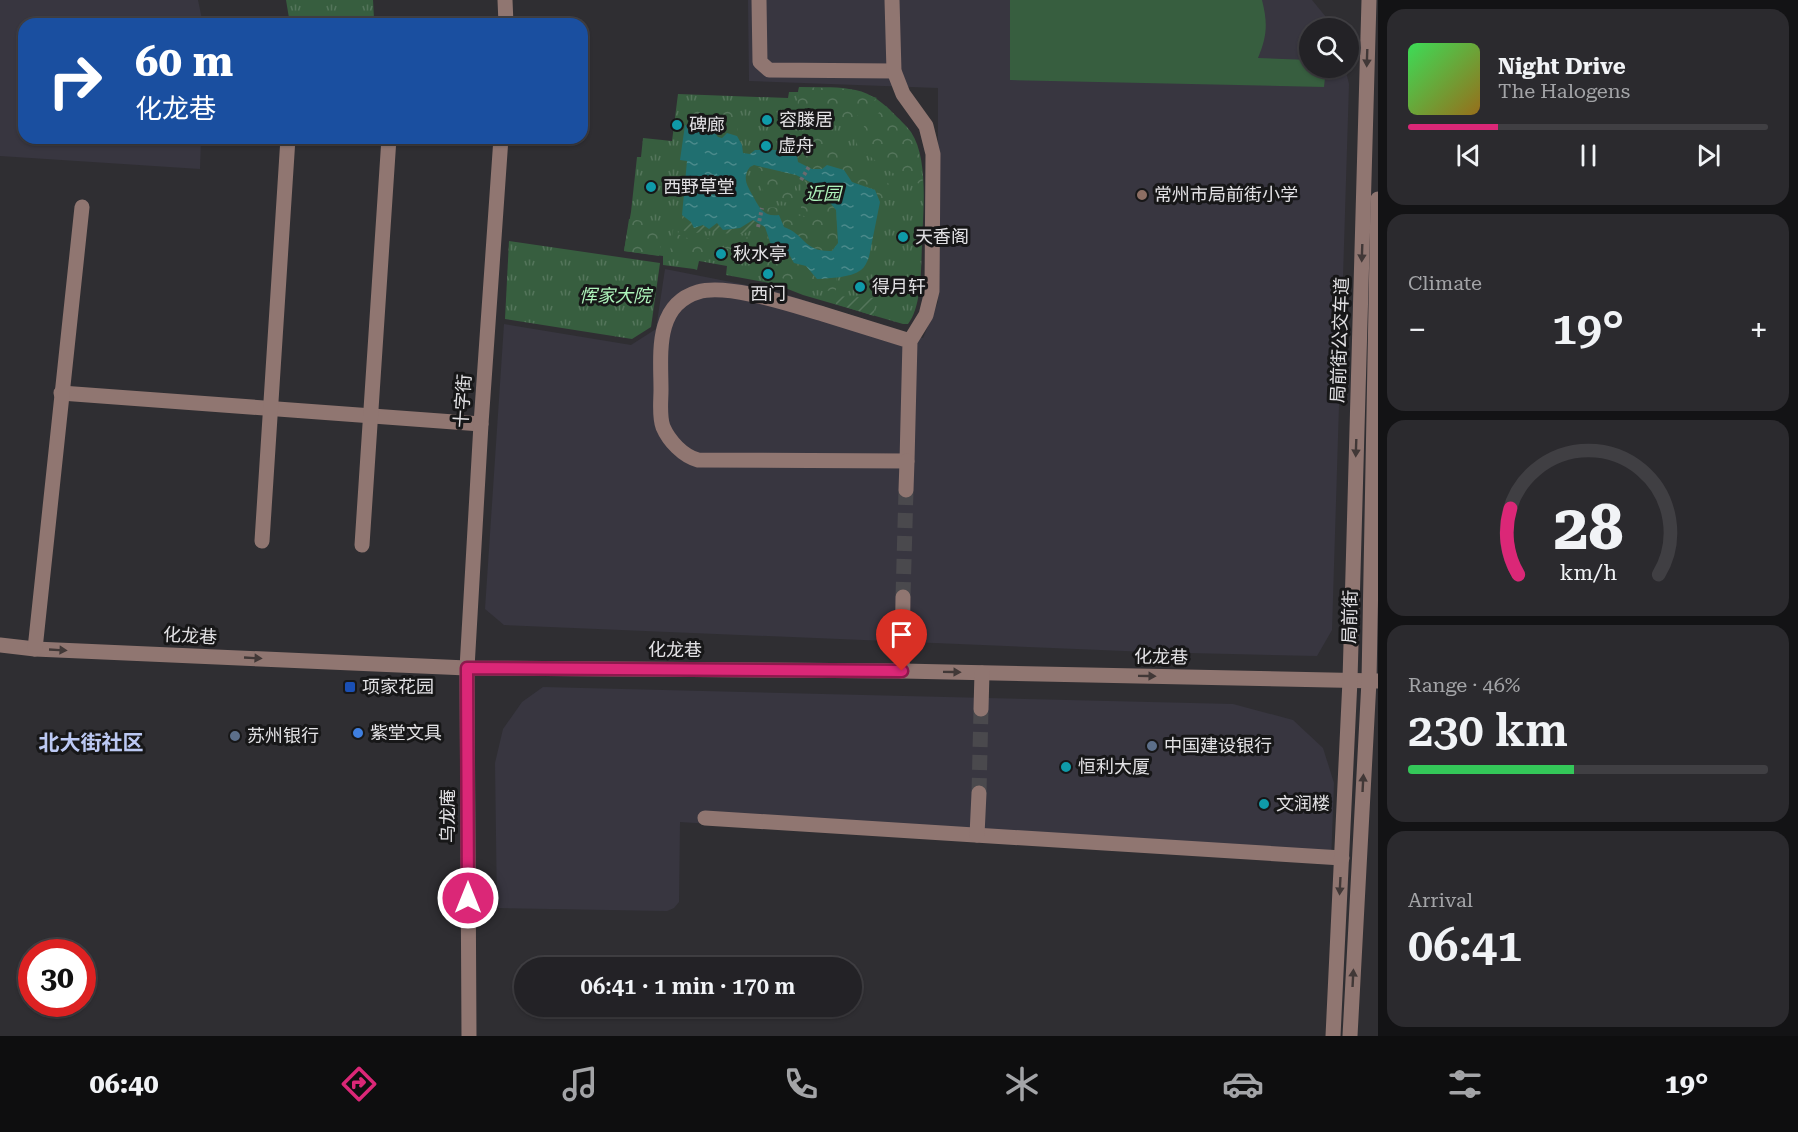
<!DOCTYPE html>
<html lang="en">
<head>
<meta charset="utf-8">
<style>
  body { margin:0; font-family:"Roboto Serif","Noto Sans SC",serif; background:#2b2a2e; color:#f1f3f6; height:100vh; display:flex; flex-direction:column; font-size:22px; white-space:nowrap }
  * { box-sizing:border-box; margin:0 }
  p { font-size:20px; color:#a3a4a7 }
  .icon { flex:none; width:33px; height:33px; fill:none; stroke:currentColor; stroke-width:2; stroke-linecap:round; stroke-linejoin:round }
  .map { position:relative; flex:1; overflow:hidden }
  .drawer { display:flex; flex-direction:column; gap:9px; padding:9px; background:#131315; width:420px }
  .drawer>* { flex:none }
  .hud { position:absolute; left:18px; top:18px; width:570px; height:126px; border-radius:18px; box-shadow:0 2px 4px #0004,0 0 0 2px #403f43; background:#1a4fa0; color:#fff; overflow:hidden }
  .fabs { position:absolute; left:1299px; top:18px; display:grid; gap:12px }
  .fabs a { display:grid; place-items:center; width:60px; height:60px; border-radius:50%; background:#232226; box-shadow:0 2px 4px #0004,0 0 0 2px #403f43; font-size:30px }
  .speed { position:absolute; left:18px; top:939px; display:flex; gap:12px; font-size:30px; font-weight:700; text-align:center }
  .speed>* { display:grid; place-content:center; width:78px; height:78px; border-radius:50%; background:#232226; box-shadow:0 2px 4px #0004,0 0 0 2px #403f43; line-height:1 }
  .speed .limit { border:9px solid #d22; background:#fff; color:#111 }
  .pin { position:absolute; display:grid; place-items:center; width:51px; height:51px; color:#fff; margin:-62px -26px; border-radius:50% 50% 50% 0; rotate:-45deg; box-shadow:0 0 6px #0007 }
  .pin .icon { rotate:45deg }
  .me { position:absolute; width:66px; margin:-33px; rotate:0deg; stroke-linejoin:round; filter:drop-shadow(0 0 4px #0008) }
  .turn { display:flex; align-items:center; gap:21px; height:126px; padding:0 18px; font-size:27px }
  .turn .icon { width:78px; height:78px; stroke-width:2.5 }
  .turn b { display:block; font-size:42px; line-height:51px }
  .big { font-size:45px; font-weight:600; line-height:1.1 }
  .drawer .widget { flex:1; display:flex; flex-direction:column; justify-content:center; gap:9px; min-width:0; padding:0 21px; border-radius:18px; background:#2b2a2e }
  .drawer .dial { align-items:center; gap:0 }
  .dial svg { height:156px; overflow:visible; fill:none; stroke:#403f43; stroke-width:7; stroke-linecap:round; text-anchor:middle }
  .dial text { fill:#f1f3f6; stroke:none }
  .song { display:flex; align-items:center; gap:18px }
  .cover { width:72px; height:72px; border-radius:9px; background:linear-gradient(135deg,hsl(130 70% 55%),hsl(40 70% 35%)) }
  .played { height:6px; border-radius:3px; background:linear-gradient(90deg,#db2777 25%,#403f43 25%) }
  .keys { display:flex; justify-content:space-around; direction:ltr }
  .heat { display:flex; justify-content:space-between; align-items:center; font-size:33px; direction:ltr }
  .charge { height:9px; border-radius:4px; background:linear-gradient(90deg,#34c759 46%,#403f43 0) }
  .trip { position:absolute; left:514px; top:957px; width:348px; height:60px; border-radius:30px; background:#232226; box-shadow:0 2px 4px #0004,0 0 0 2px #403f43; font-weight:600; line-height:60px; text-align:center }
  .dock { display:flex; height:96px; justify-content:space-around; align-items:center; background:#0e0e0f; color:#a3a4a7 }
  .dock .icon { width:42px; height:42px }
  .dock .active { color:#db2777 }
  .dock b { font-size:27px; color:#f1f3f6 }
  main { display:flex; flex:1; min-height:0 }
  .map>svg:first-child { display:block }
  .built { fill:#383640 }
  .grass { fill:url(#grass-tufts) }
  .forest { fill:url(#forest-crowns) }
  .garden { fill:url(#garden-furrows) }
  .pitch { fill:#375e3f }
  .water { fill:url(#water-ripples); fill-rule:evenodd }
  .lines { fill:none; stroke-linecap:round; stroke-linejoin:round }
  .minor-tunnel { stroke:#4a494d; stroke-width:15; stroke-dasharray:15 8; stroke-linecap:butt }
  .path { stroke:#6b6a6d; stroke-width:4; stroke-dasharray:3 3; stroke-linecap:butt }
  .minor { stroke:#907671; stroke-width:15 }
  .oneway { fill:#413837 }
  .route-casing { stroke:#8e194d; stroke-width:15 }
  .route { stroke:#db2777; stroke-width:10 }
  .culture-dot { fill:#0f9aa8; stroke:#171718; stroke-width:2 }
  .education-dot { fill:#8d6e63; stroke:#171718; stroke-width:2 }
  .transit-dot { fill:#1a4fb4; stroke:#171718; stroke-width:2 }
  .shop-dot { fill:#3f7fe0; stroke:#171718; stroke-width:2 }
  .service-dot { fill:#5c6f8a; stroke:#171718; stroke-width:2 }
  .labels { text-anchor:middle; stroke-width:6; stroke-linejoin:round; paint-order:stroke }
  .poi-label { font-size:18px; fill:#e2e1e4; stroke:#171718; text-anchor:start }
  .park-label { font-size:18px; font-style:italic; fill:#aef4bb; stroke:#171718 }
  .street-label { font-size:18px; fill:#e2e1e4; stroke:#171718 }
  .quarter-label { font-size:21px; font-weight:bold; fill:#bcc9f3; stroke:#171718 }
</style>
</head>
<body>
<main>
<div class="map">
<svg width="1378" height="1036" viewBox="0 0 1378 1036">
  <defs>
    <pattern id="grass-tufts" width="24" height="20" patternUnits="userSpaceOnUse" patternTransform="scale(1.5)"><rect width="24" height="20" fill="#375e3f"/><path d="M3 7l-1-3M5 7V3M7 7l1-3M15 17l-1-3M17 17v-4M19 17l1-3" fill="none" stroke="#54755b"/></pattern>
    <pattern id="forest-crowns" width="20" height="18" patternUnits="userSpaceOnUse" patternTransform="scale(1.5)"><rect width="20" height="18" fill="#375e3f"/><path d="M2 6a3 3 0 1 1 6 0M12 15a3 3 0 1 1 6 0" fill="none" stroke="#54755b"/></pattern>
    <pattern id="garden-furrows" width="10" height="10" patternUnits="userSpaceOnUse" patternTransform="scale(1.5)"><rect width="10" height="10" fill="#375e3f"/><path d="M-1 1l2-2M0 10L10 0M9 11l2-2" fill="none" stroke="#54755b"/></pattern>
    <pattern id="water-ripples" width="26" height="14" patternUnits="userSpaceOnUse" patternTransform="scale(1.5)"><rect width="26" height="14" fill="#206f70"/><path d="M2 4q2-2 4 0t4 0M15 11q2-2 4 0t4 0" fill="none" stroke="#4b8a8b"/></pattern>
  </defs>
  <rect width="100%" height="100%" fill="#2f2e32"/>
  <g class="built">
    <polygon points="0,0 198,0 203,24 24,24 24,138 201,138 200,169 0,156"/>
    <polygon points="748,0 1312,0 1335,28 1310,28 1310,68 1345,68 1349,84 1332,630 1317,656 1148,652 504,625 485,609 504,324 631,345 656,329 665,269 772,290 923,338 938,302 938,88 749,81"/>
    <polygon points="543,687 1233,704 1293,720 1323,748 1334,783 1331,862 680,822 679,902 674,908 667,911 497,908 495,763 503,729 522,702"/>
  </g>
  <g class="grass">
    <polygon points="286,0 373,0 374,19 493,19 493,24 290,24"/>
    <path d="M 799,87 C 815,88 833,86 849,89 C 867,91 879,99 892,112 C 898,118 906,125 911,132 C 929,159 923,212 922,244 C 921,266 922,307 908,324 L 903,324 L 803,295 L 775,284 L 726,275 L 727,266 L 699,261 L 697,270 L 694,269 L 663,265 L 663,256 L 624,251 L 631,212 L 637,157 L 641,157 L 643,138 L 672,141 L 678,94 L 788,98 L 789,92 L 798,92 Z"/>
    <polygon points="509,241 660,263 651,327 632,339 505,319"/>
  </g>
  <g class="forest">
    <polygon points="799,87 849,89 877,98 849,123 838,126 801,121 797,111"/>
    <path d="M 886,106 L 911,133 L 920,157 L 923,184 C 897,181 879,163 858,147 L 855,138 L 857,133 Z"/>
    <polygon points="709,107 735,108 739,111 737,135 727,133 722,138 718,137 712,128 685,121 686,110 704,111"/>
    <polygon points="800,131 829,136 828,139 805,165 797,162 796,146 789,146 789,144 798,138"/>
    <polygon points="836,145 840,146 889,184 899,189 899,200 886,200 880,202 875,190 822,169 812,169 832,147"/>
    <path d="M 758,167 L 769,168 L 799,176 L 795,183 L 795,202 C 788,205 776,199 767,199 L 760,184 L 760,172 Z"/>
    <path d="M 805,180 L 816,185 L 836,210 L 838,244 L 831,251 C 805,252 807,240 789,229 C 781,224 772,218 764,212 L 765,209 C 782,203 792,217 808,217 L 808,212 L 802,211 L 801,208 L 801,188 Z"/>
    <path d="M 675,217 L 677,217 L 678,234 C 691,243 705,235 721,240 L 720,248 L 714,247 L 712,258 L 670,252 Z"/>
    <polygon points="629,219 659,223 658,229 663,230 659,256 624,251"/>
    <path d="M 762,227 L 765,227 L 771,245 L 786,249 L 794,263 L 805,266 L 817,279 L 836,277 L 836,291 L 812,290 L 802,286 L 791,280 L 776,277 L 777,269 L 728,260 L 730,250 L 725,248 L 726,240 C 740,239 753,239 762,227 Z"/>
  </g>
  <g class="garden">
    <path d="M 682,215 C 694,224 703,225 718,222 L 723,230 L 740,228 L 753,220 L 757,222 L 757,225 C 745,239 727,233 711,231 C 701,231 691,236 683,230 Z"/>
    <polygon points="836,296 875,298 874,316 836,304"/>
  </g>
  <path class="pitch" d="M 1010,0 L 1262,0 C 1268,24 1267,36 1258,58 L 1309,60 L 1310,68 L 1326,68 L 1324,87 L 1010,80 Z"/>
  <path class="water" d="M 691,122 C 705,125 710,125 718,137 L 722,138 L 727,133 L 737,136 L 742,145 L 743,153 L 750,154 L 755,150 L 796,150 L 798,162 L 812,169 L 822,169 L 827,165 L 844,170 L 852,182 L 875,190 L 880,202 L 869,257 C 867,262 865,267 861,270 C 850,278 830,278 817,279 L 806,266 L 794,263 L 786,249 L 771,245 L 765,227 L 753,220 L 740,228 L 723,230 L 717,223 L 709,229 L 703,225 L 694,228 L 691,222 L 682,215 L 687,161 L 680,160 L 685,125 L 688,126 L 687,129 L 690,130 ZM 754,165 L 796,175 L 816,185 L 836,210 L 838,243 L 832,251 C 803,252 805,234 784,227 L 779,215 C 764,217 760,209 754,198 C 748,187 741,178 750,167 Z"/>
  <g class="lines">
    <g class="minor-tunnel">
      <polyline points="903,597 906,490"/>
      <polyline points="979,793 981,709"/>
    </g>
    <g class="path">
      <polyline points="801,180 810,165"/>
      <polyline points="758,227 762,208"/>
    </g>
    <g class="minor">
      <polyline points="505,0 506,24"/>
      <polyline points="759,0 760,62 769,70 894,71"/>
      <path d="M 892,0 L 894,71 L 903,94 L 926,126 L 933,154 L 932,291 L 926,315 L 910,341 L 907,461 L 698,460 C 683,456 669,441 663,427 C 659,416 661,401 661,390 C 661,355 654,305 698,292 C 727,283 792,305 823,314 C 852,323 881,332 910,341"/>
      <polyline points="61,393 481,424"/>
      <polyline points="906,490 907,461"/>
      <polyline points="262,541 288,138"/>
      <polyline points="362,545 389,138"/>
      <polyline points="0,645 35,649 467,668 902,671 1378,681"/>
      <polyline points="35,649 82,207"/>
      <polyline points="902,671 903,597"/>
      <polyline points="981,709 982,673"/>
      <polyline points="705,818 1342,858"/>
      <polyline points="977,835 979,793"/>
      <polyline points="469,1036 467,668 481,424 501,138"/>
      <polyline points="1333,1036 1350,680 1369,0"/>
      <polyline points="1350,1036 1369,681 1378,199"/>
    </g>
  </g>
  <defs><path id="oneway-solid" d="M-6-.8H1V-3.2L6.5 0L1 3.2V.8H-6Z" transform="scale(1.5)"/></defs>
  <g class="oneway">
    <use href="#oneway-solid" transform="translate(1367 58) rotate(92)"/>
    <use href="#oneway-solid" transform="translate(1362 253) rotate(92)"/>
    <use href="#oneway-solid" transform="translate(1356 448) rotate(92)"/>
    <use href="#oneway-solid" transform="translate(58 650) rotate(3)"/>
    <use href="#oneway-solid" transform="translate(253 658) rotate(3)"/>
    <use href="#oneway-solid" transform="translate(952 672) rotate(1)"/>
    <use href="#oneway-solid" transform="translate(1147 676) rotate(1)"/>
    <use href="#oneway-solid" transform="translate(1363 783) rotate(-87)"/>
    <use href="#oneway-solid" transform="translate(1340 886) rotate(93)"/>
    <use href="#oneway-solid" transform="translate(1353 978) rotate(-87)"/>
  </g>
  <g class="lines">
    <defs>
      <polyline id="route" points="468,898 467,668 902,671"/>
    </defs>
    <use href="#route" class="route-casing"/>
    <use href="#route" class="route"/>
  </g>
  <g class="culture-dot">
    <circle cx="767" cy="120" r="6"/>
    <circle cx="677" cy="125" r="6"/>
    <circle cx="766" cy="146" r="6"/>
    <circle cx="651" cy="187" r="6"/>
    <circle cx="903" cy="237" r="6"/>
    <circle cx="721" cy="254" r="6"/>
    <circle cx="768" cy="274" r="6"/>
    <circle cx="860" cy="287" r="6"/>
    <circle cx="1066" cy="767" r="6"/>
    <circle cx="1264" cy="804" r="6"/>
  </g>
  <circle class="education-dot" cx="1142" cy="195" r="6"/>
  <rect class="transit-dot" x="344" y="681" width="12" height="12" rx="3"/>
  <circle class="shop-dot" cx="358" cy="733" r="6"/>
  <g class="service-dot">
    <circle cx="235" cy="736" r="6"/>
    <circle cx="1152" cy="746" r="6"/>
  </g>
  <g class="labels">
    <g class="poi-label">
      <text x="779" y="126">容滕居</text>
      <text x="689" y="131">碑廊</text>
      <text x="778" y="152">虚舟</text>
      <text x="663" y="193">西野草堂</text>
      <text x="1154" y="201">常州市局前街小学</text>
      <text x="915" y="243">天香阁</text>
      <text x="733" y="260">秋水亭</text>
      <text x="872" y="293">得月轩</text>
      <text x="768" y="300" text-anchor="middle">西门</text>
      <text x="362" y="693">项家花园</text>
      <text x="370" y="739">紫堂文具</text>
      <text x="247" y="742">苏州银行</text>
      <text x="1164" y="752">中国建设银行</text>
      <text x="1078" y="773">恒利大厦</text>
      <text x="1276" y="810">文润楼</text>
    </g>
    <g class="park-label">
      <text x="823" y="200">近园</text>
      <text x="615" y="302">恽家大院</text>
    </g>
    <g class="street-label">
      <text transform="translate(1340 340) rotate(-88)" y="6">局前街公交车道</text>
      <text transform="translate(463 401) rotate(-86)" y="6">十字街</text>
      <text transform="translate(1350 617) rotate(-89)" y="6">局前街</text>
      <text transform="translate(190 636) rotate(3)" y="6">化龙巷</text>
      <text x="675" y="656">化龙巷</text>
      <text transform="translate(1161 657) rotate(1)" y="6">化龙巷</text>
      <text transform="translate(448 816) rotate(-90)" y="6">乌龙庵</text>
    </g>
    <g class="quarter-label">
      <text x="91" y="750">北大街社区</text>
    </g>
  </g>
</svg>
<div class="fabs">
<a><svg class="icon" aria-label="search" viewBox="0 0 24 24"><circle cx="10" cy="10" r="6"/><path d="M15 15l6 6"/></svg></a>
</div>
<div class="speed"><div class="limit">30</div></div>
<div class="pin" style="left:902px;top:671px;background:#d93025"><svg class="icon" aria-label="arrive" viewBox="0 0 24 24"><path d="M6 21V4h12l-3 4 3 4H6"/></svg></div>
<svg class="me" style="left:468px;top:898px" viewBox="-20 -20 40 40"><circle r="17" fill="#db2777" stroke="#fff" stroke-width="3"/><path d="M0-11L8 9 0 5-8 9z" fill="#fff"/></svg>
<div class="trip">06:41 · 1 min · 170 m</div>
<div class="hud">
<div class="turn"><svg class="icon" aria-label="right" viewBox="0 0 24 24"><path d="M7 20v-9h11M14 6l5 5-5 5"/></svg><div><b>60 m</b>化龙巷</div></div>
</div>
</div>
<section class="drawer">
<div class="widget">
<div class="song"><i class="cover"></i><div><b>Night Drive</b><p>The Halogens</p></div></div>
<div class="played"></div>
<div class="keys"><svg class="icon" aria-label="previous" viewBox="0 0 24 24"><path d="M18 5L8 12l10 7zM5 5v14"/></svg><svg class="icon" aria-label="pause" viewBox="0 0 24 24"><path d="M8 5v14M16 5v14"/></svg><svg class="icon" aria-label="next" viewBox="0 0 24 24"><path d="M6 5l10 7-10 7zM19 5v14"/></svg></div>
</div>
<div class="widget"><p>Climate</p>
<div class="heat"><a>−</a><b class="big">19°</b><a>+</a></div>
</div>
<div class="widget dial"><svg viewBox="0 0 100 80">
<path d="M14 69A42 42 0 1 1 86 69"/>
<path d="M14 69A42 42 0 0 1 10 35" stroke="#db2777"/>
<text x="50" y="56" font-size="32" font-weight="700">28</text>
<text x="50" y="72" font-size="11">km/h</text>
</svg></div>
<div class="widget"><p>Range · 46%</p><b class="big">230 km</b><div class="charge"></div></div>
<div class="widget"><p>Arrival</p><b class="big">06:41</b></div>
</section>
</main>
<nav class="dock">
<b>06:40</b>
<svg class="icon active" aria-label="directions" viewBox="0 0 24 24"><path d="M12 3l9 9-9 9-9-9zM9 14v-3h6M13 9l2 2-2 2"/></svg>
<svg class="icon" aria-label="music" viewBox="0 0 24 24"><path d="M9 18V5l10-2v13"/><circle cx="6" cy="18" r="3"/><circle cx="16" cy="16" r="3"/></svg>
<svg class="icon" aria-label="phone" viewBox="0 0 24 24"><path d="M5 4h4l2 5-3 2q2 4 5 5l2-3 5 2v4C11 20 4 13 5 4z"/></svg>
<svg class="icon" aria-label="climate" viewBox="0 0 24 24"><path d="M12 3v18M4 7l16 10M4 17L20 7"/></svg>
<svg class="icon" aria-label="car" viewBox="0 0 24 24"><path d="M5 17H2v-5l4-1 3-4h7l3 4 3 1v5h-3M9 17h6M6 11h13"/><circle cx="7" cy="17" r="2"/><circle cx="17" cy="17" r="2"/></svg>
<svg class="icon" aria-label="filters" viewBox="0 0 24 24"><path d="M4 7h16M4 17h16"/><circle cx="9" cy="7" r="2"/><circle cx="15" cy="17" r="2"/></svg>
<b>19°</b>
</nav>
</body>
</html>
